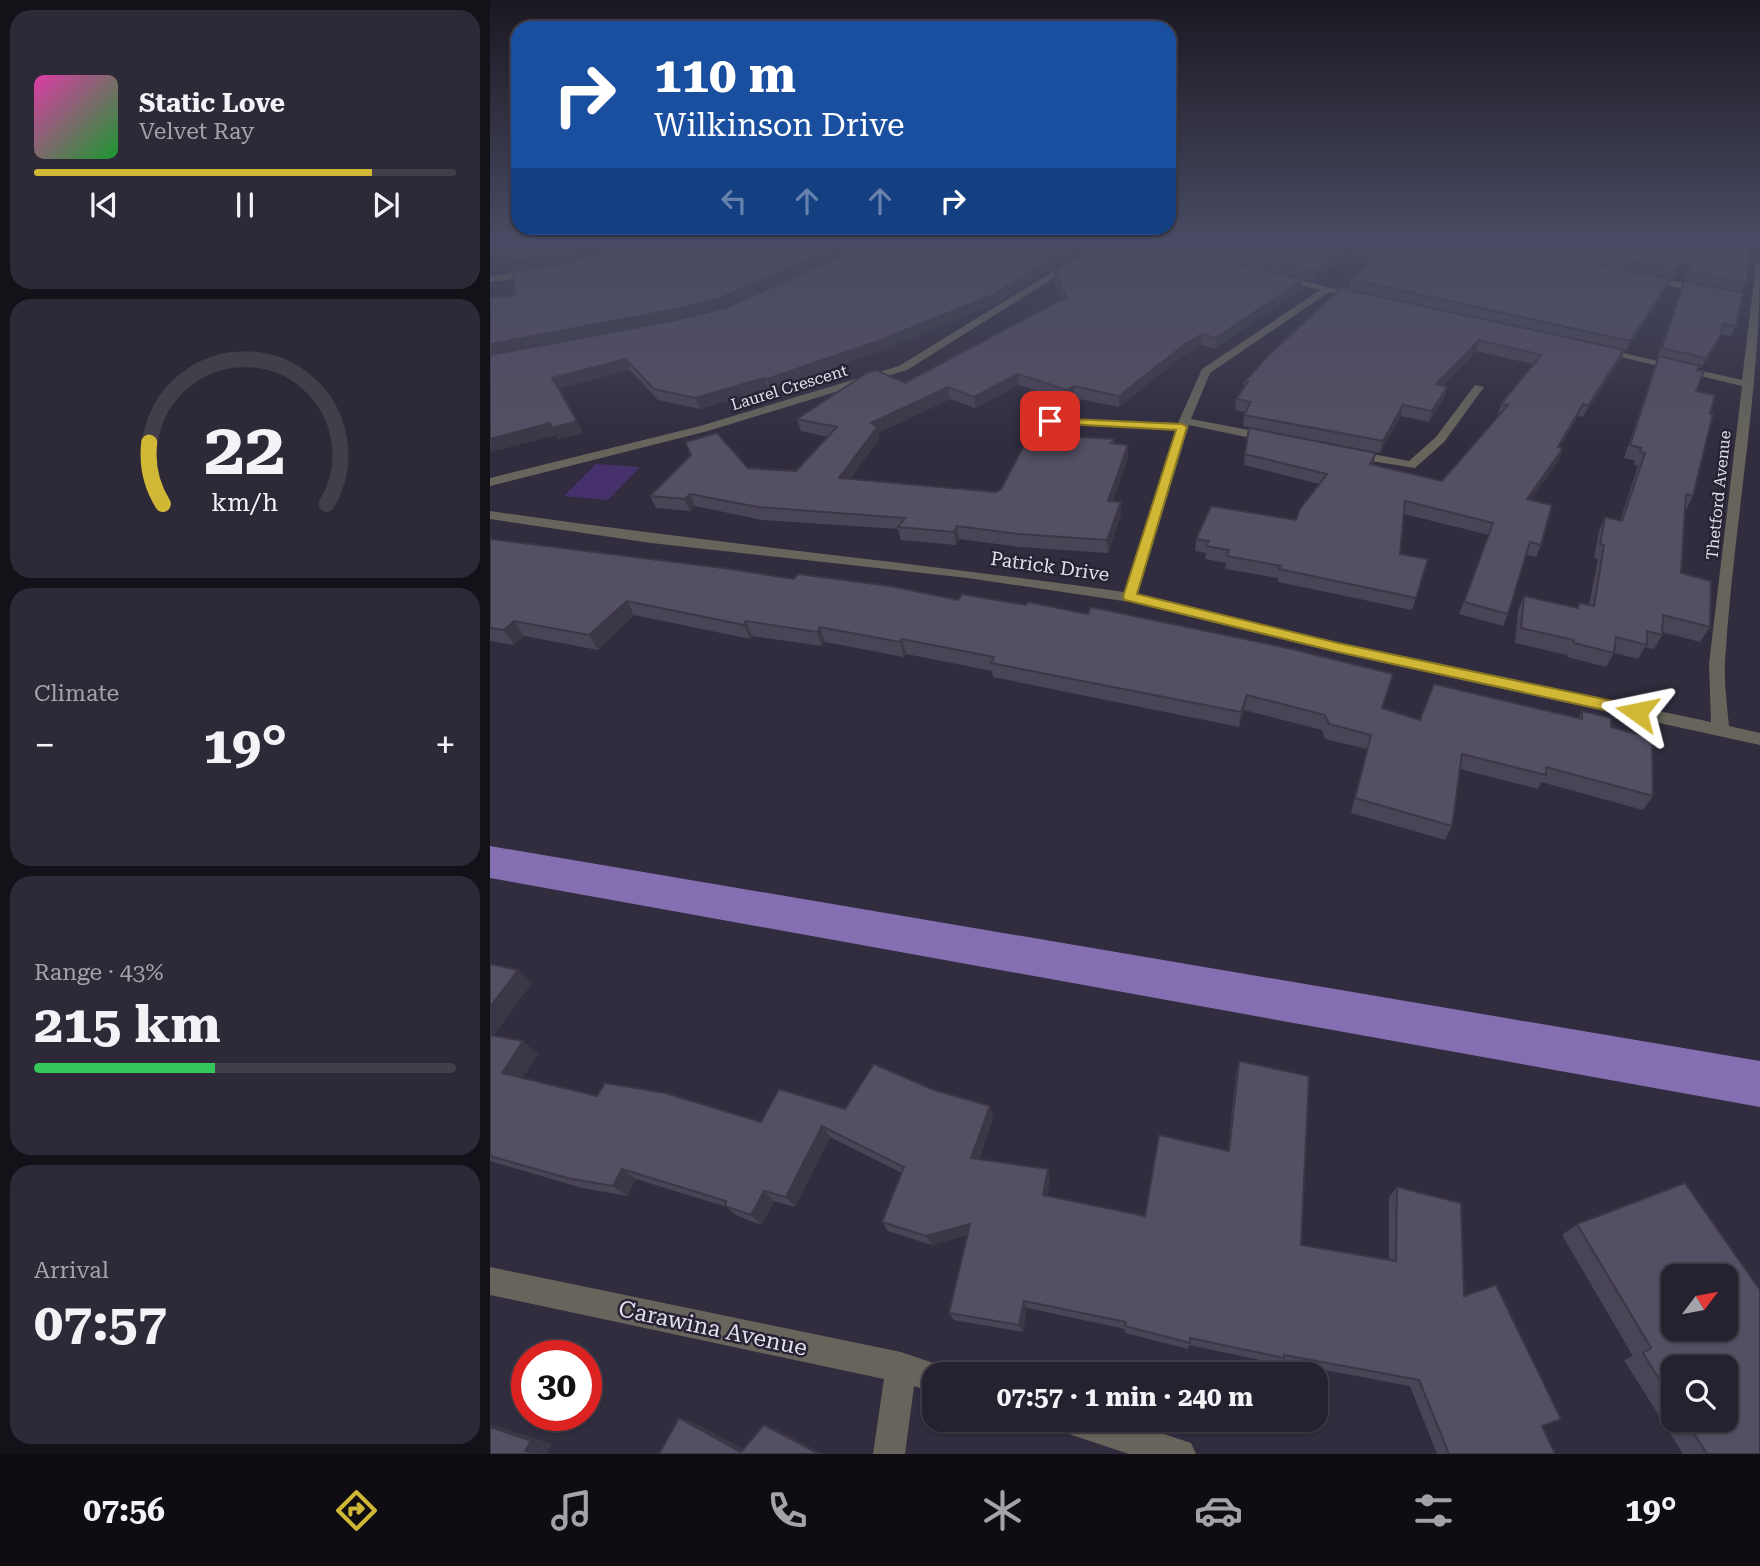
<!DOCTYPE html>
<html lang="en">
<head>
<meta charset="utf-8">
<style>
  body { margin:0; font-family:"Roboto Serif",serif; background:#2d2936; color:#f1f3f6; height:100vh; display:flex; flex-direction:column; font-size:26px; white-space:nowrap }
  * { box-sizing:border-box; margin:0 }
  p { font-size:23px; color:#a3a3aa }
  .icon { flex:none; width:38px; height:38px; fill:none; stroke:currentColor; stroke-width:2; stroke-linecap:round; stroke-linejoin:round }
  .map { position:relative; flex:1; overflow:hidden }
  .drawer { display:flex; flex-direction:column; gap:10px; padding:10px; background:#141219; width:490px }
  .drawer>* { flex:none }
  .top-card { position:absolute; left:21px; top:21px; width:665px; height:214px; border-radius:21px; box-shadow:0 2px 5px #0004,0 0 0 2px #423e4a; background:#1a4fa0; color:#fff; overflow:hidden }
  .needle { width:46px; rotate:58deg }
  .buttons { position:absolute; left:1171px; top:1264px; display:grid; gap:14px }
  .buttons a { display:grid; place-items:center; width:77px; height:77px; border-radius:14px; background:#25212e; box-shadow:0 2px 5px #0004,0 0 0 2px #423e4a; font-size:35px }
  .speed { position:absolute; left:21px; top:1340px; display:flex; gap:14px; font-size:35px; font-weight:700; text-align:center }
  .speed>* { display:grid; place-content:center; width:91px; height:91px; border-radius:50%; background:#25212e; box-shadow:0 2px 5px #0004,0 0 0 2px #423e4a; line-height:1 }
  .speed .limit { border:10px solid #d22; background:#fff; color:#111 }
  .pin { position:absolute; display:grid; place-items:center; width:60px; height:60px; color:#fff; margin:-30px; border-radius:14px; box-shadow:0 4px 10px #0006 }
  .me { position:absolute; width:77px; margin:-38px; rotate:282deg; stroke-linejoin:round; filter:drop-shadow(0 0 5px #0008) }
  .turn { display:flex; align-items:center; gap:24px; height:147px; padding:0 28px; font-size:32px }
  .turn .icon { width:91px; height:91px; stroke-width:2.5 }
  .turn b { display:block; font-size:49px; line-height:60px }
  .lanes { display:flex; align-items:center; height:66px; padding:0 28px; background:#0003; justify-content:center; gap:35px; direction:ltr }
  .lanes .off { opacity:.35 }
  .big { font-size:52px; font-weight:700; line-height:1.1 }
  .drawer .tile { flex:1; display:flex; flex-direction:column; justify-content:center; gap:10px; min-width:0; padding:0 24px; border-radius:21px; background:#2d2936 }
  .drawer .dial { align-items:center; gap:0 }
  .dial svg { height:182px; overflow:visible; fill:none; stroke:#423e4a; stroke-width:7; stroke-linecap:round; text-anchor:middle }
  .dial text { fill:#f1f3f6; stroke:none }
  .song { display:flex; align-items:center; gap:21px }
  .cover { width:84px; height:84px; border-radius:10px; background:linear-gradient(135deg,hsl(320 70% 55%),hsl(130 70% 35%)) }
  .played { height:7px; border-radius:4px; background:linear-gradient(90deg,#d1b736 80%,#423e4a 80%) }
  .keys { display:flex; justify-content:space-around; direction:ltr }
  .heat { display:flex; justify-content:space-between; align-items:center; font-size:38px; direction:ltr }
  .charge { height:10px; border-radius:5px; background:linear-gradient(90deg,#34c759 43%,#423e4a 0) }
  .trip { position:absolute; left:432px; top:1362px; width:406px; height:70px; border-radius:21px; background:#25212e; box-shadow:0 2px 5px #0004,0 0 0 2px #423e4a; font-weight:700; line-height:70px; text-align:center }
  .dock { display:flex; height:112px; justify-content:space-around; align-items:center; background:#0f0d12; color:#a3a3aa }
  .dock .icon { width:49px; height:49px }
  .dock .on { color:#d1b736 }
  .dock b { font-size:32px; color:#f1f3f6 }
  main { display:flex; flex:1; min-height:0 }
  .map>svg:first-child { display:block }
  .green { fill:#47316d }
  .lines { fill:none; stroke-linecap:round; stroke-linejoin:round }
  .canal { fill:#846fb2; fill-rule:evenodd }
  .minor { fill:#67655b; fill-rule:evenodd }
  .wall { fill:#494456; fill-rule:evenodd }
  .shaded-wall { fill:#3c3746 }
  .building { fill:#554f64; stroke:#3c3746; stroke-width:2; fill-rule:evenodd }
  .route { fill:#d1b736; stroke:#887723; stroke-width:2 }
  .labels { text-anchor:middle; stroke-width:5; stroke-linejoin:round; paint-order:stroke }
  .far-street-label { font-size:16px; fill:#e3dfec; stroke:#272234 }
  .street-label { font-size:19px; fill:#e3dfec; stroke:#272234 }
  .near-street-label { font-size:23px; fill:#e3dfec; stroke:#272234 }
</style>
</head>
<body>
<main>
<section class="drawer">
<div class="tile">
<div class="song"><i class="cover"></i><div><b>Static Love</b><p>Velvet Ray</p></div></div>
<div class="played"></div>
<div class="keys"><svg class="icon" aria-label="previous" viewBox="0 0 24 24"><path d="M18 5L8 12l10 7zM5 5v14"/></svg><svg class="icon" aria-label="pause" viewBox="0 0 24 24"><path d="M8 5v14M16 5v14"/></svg><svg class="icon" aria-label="next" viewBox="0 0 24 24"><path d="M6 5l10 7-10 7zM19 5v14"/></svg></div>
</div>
<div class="tile dial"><svg viewBox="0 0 100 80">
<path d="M14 69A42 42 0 1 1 86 69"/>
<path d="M14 69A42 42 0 0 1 8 42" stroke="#d1b736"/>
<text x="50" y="56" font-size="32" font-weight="700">22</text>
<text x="50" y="72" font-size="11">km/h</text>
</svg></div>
<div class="tile"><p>Climate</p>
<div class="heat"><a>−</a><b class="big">19°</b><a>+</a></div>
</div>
<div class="tile"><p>Range · 43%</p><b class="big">215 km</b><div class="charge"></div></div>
<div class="tile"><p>Arrival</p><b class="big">07:57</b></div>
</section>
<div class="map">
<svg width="1270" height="1454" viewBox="0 0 1270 1454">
  <rect width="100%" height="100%" fill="#312c3e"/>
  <polygon class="green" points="106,464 150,467 118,500 74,496"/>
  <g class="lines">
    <polygon class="canal" points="0,846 1270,1061 1270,1107 0,878"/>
    <g class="minor">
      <polygon points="613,241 623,241 417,370 218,431 0,486 0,478 210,426 409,366"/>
      <path d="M 1270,262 C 1270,395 1243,528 1235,662 C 1234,683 1237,705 1239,726 L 1270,733 L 1270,745 L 848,653 L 640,602 L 478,578 L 161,543 L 0,519 L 0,511 C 211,542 423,562 634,592 L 686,430 L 560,424 L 554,421 L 560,418 L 688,423 L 712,369 L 830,290 L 787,280 L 790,275 L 872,296 L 868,299 L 839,292 L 720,373 L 701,419 L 780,434 L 786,438 L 780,442 L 699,425 L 648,594 L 848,643 L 1221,722 L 1219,664 L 1252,386 L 1106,351 L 1111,348 L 1252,380 L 1266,264 Z"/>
      <polygon points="46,270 49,275 0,282 0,276"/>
      <polygon points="1157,276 1216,287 1220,290 1216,293 1154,281"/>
      <polygon points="985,385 994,387 954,442 925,468 862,458 856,454 862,450 919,461 946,437"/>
      <polygon points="0,1267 411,1352 455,1367 457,1374 444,1374 444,1393 424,1386 415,1454 383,1454 394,1379 0,1295"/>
      <polygon points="562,1419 629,1419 701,1443 706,1454 639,1454 567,1430"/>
    </g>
  </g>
  <g class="wall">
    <polygon points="0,241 231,309 503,305 393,350 280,390 278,388 210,409 168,400 140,370 69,388 93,433 68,439 66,435 0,452 26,295 71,265 26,270 22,262 0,265"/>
    <polygon points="648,241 1257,241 1256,283 1251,292 1193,281 1198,266 1193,263 1183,279 1181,279 1177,288 1136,351 1134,351 1130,361 1093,417 1088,416 1070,447 1073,448 1069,460 1040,500 1051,545 1046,557 1036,555 1018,614 1013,626 969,614 999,535 914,514 910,554 938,559 922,610 788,582 788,578 735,569 736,563 715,559 716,553 705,551 706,539 806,520 829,484 754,465 755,454 883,465 952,481 1009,416 1008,415 1011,404 1043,364 986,351 952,386 957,387 954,398 939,422 911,416 890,453 753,426 754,415 755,412 745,410 746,399 754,388 754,382 859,289 860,279 875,266 864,252 823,281"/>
    <polygon points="564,271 811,289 725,349 712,345 694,355 629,407 584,398 578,401 529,385 485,408 460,399 388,433 389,439 360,479 506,492 624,439 624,444 638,445 638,457 623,501 631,515 618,553 529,547 469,539 466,545 411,540 408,529 272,520 205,506 200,511 166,508 160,496 200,456 195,442 258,468 306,471 338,437 311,431 307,419 415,383 573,299 564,281"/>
    <polygon points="1194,281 1246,326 1241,336 1231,334 1226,345 1211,368 1209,368 1208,370 1206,391 1203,496 1196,510 1195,510 1191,573 1220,627 1210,642 1172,632 1172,635 1164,649 1155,647 1148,659 1124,653 1116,667 1077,657 1077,655 1025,643 1028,610 1034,596 1087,607 1089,603 1099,605 1108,559 1104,558 1109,531 1115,517 1130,521 1148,466 1144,465 1145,461 1134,458 1164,369 1168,358 1167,358 1190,291"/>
    <polygon points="0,537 1,539 892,708 930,720 1088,719 1092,711 1121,727 1163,796 1153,810 1051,782 1048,789 970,769 962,826 955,840 861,813 877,749 835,739 832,730 754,710 749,727 503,677 502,671 416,654 414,657 335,642 332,646 262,636 260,639 144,615 108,650 34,636 24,645 0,641"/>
    <polygon points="0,964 28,970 42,983 3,1036 48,1054 32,1078 107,1096 271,1122 355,1109 444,1090 500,1106 503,1118 489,1159 558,1169 560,1179 557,1196 655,1216 738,1150 746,1073 749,1061 811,1245 899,1259 899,1197 907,1187 1052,1426 1065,1454 947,1454 920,1386 791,1362 789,1364 699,1345 698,1349 635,1333 635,1329 537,1308 533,1332 464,1320 459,1313 477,1235 442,1245 398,1231 392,1222 412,1173 340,1137 305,1207 284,1201 271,1225 246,1215 237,1207 146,1179 137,1196 92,1188 0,1161"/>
    <path d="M 1087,1224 L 1270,1454 L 1193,1454 L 1134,1360 L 1143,1356 L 1072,1235 ZM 1183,1367 L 1236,1419 L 1183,1419 Z"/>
  </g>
  <g class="shaded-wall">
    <polygon points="119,241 156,241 71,264 26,270 22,262 0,265 0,255"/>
    <polygon points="360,241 382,241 231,309 179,321 0,356 0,344"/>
    <polygon points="593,241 608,241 503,305 393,350 280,390 277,379"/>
    <polygon points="865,243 864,252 823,281 824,271"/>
    <polygon points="1197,254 1193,263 1183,279 1187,270"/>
    <polygon points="813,279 811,289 725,349 726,338"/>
    <polygon points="1181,279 1177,288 1136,351 1140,341"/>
    <polygon points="712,334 712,345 694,355 629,407 629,396 695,344"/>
    <polygon points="1231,335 1226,345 1211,368 1216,358"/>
    <polygon points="989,340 986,351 943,395 946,384"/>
    <polygon points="1134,350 1130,361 1093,417 1098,406"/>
    <polygon points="136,359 140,370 68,389 62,378"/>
    <polygon points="528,374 529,385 485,408 484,397"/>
    <polygon points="274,378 278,388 210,409 205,398"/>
    <polygon points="584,386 584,398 578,401 577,390"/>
    <polygon points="458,387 460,399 388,433 389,439 352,491 349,478 381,423"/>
    <polygon points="957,387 954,398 939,422 942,411"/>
    <polygon points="1093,404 1088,416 1063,459 1068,447"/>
    <polygon points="913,405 911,416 890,453 893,441"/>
    <polygon points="87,421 93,433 68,439 62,428"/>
    <polygon points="60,423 66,435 0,452 0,439"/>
    <polygon points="638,445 638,457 619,514 618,501"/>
    <polygon points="1073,448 1069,460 1032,511 1037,499"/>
    <polygon points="886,453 883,464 877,476 880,464"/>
    <polygon points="200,494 205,506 200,511 195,499"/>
    <polygon points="631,502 631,515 618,553 617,540"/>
    <polygon points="467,526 469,539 466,545 464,532"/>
    <polygon points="137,601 144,615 108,650 99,635"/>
    <polygon points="24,621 34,636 24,645 14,630"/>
    <polygon points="256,621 262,636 260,639 254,625"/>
    <polygon points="330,627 335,642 332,646 327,632"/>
    <polygon points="412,639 416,654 414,657 410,642"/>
    <polygon points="757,695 754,710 749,727 751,712"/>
    <polygon points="28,970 42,983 0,1040 0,1007"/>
    <polygon points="33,1041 48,1054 27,1085 12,1073"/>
    <polygon points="500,1106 503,1118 485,1168 481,1158"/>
    <polygon points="332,1126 340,1137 305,1207 296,1197"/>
    <polygon points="132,1169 146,1179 137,1196 123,1186"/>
    <polygon points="558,1169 560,1179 555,1205 553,1195"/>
    <polygon points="274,1191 284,1201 271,1225 261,1215"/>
    <polygon points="480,1224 484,1233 442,1245 436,1236"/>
    <polygon points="534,1301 537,1308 533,1332 529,1325"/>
    <polygon points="189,1418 205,1423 262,1454 251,1452"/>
    <polygon points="0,1424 62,1444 57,1454 35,1451 0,1427"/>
    <polygon points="274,1425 287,1430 334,1454 329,1454"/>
  </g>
  <g class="building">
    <polygon points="0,241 119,241 67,255 22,261 21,253 0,255"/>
    <polygon points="155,241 360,241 228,299 176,311 0,344 0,298 26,295 23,271 69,265"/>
    <polygon points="384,241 593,241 502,295 391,340 277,379 274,378 205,398 164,389 136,359 62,378 87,421 62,428 60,423 0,439 0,355 177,322 235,308"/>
    <polygon points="613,241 644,241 813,279 726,338 712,334 695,344 629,396 584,386 577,390 528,374 484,397 458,387 381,423 387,427 349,478 506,492 511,489 540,434 624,439 621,443 638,445 618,501 631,502 617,540 528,534 467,526 464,532 408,527 415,518 268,507 200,494 195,499 160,496 201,455 195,442 227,433 258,468 306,471 347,427 307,419 377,373 386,370 415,383 576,297 564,271"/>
    <polygon points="688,241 987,241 1181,279 1140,341 860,279 880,261 865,243 824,271"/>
    <polygon points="1034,241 1257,241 1260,264 1256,283 1197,272 1202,256 1197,254 1187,270"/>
    <polygon points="1194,281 1253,293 1246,326 1233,324 1231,335 1216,358 1172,348"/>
    <polygon points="851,288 1134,350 1098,406 1093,404 1068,447 1073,448 1037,499 1062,505 1051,545 1040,542 1018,614 974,602 1003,523 915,501 910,554 938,559 926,598 789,569 791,566 737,556 739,550 716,546 719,541 706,539 721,506 806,520 810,509 837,474 755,454 759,428 886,453 880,464 952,481 1018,405 1011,404 1051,355 989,340 946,384 957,387 942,411 913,405 893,441 754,415 761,402 746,399 758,382 754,382 778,356"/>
    <polygon points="1169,356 1210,366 1207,370 1214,371 1206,391 1225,395 1220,414 1223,414 1203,496 1196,494 1191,573 1221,581 1220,627 1173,615 1172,635 1157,631 1157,645 1126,637 1124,653 1084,643 1084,640 1031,628 1034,596 1088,608 1089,603 1104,606 1114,545 1110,544 1115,517 1132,521 1155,453 1150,452 1151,448 1140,445"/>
    <polygon points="0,539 241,569 304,579 308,574 400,586 468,600 472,594 536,605 538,602 598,614 601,607 802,649 903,674 892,708 930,720 944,684 1092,719 1092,711 1121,718 1121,727 1162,738 1163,796 1056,767 1056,775 972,754 962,826 865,798 881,735 839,724 835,715 757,695 751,712 501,663 504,657 412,639 410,642 330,627 327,632 256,621 254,625 137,601 99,635 24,621 14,630 0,628"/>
    <polygon points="0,964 28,970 0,1007"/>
    <polygon points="0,1035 33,1041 12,1073 107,1096 115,1083 175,1093 271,1122 289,1089 355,1109 384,1064 444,1090 500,1106 481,1158 558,1169 553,1195 655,1216 669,1135 739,1151 749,1061 819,1076 811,1245 906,1261 907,1187 971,1203 974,1296 1006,1285 1071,1419 1052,1426 1065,1454 959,1454 929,1380 794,1355 794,1358 700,1338 700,1343 635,1326 636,1322 534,1301 529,1325 459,1313 480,1224 436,1236 392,1222 414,1167 332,1126 296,1197 274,1191 261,1215 235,1206 236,1201 132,1169 123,1186 77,1178 0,1156"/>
    <path d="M 1195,1183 L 1270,1290 L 1270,1454 L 1217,1454 L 1195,1419 L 1236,1419 L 1236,1367 L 1183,1367 L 1183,1401 L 1153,1353 L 1161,1348 L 1087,1224 ZM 1183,1276 L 1236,1276 L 1236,1328 L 1183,1328 Z"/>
    <polygon points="189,1418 251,1452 274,1425 329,1454 169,1454"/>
    <polygon points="0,1427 41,1441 35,1451 55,1454 0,1454"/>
  </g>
  <linearGradient id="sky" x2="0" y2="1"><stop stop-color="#1b1822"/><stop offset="0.54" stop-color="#484b63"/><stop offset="1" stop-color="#484b63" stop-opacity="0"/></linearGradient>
  <rect width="1270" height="445" fill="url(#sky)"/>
  <polygon class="route" points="560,418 692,424 697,427 647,594 848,643 1147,706 1155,712 1147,717 848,652 635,600 633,597 686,430 557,423 555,421"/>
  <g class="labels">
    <g class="far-street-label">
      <text transform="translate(299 387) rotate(-17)" y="6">Laurel Crescent</text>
      <text transform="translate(1228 495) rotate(-84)" y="6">Thetford Avenue</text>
    </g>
    <g class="street-label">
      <text transform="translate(560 566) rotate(8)" y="7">Patrick Drive</text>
    </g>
    <g class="near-street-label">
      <text transform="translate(223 1328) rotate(12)" y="8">Carawina Avenue</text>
    </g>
  </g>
</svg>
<div class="buttons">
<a><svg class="needle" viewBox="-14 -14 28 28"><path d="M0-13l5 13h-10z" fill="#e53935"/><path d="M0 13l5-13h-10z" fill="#a3a3aa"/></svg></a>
<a><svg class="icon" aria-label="search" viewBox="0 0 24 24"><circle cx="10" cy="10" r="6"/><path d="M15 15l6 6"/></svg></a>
</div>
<div class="speed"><div class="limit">30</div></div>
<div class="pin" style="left:560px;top:421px;background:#d93025"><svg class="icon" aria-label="arrive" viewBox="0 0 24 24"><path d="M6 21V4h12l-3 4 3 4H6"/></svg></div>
<svg class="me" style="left:1147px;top:712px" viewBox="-20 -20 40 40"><path d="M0-17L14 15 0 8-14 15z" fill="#d1b736" stroke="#fff" stroke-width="4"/></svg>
<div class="trip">07:57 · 1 min · 240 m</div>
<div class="top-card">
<div class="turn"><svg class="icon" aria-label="right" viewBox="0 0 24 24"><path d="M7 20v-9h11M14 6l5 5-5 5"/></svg><div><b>110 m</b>Wilkinson Drive</div></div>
<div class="lanes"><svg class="icon off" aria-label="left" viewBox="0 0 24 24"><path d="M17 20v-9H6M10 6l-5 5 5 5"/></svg><svg class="icon off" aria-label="ahead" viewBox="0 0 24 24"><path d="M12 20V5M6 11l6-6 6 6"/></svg><svg class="icon off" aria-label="ahead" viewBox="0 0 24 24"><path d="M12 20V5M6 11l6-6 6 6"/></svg><svg class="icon" aria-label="right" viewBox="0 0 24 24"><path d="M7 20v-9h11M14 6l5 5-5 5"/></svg></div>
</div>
</div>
</main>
<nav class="dock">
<b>07:56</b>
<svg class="icon on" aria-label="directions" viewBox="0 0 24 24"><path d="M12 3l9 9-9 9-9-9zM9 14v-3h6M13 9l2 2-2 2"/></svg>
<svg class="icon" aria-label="music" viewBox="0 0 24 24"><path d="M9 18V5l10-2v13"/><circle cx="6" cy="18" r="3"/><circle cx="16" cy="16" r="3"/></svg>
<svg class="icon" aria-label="phone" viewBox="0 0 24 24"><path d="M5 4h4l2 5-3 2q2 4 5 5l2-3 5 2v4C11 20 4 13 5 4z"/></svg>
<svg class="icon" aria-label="climate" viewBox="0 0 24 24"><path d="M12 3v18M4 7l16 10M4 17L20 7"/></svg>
<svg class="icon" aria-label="car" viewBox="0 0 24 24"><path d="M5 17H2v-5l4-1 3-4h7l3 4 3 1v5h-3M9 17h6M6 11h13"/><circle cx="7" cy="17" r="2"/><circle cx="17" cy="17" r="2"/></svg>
<svg class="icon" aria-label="filters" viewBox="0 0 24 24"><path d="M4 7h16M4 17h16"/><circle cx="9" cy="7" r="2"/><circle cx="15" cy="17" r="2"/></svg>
<b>19°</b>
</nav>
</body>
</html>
